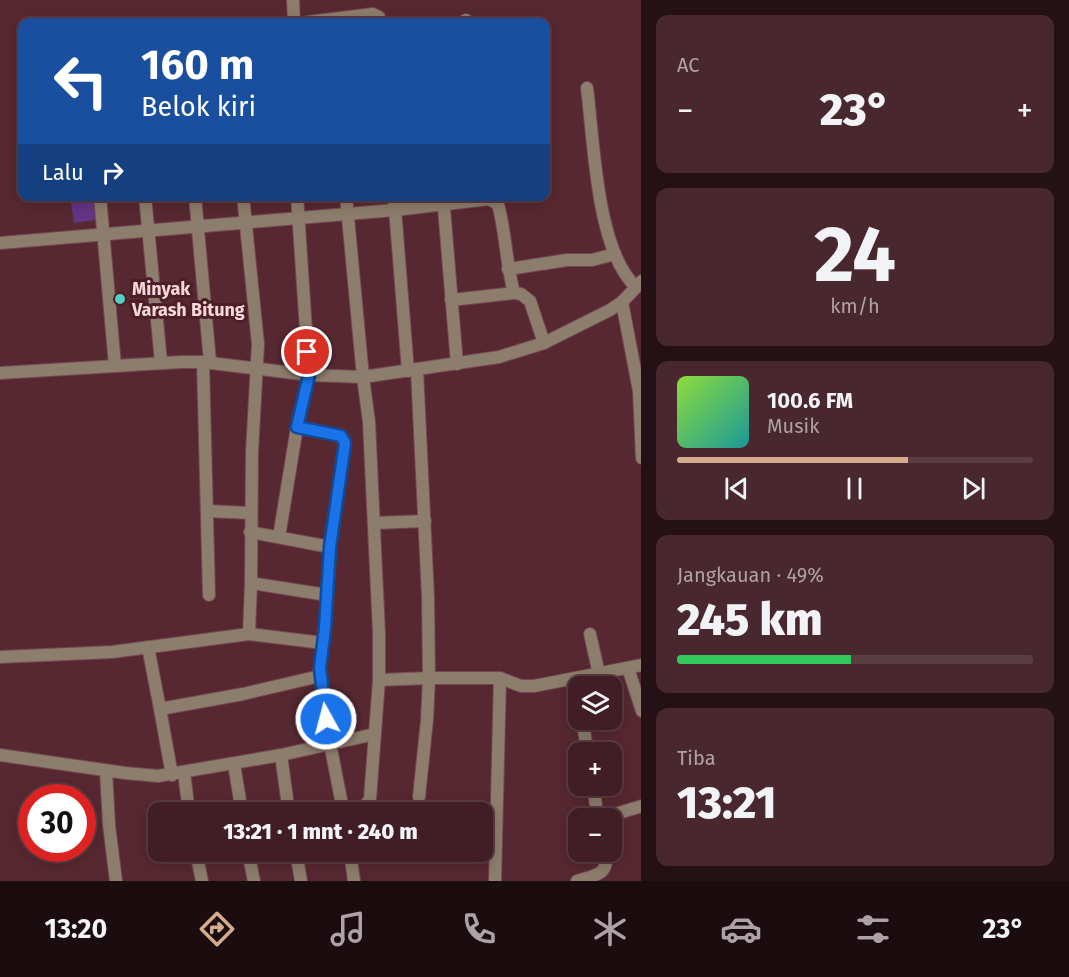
<!DOCTYPE html>
<html lang="id">
<head>
<meta charset="utf-8">
<style>
  body { margin:0; font-family:"Fira Sans",sans-serif; background:#48272e; color:#f1f3f6; height:100vh; display:flex; flex-direction:column; font-size:22px; white-space:nowrap }
  * { box-sizing:border-box; margin:0 }
  p { font-size:20px; color:#aea2a7 }
  .icon { flex:none; width:33px; height:33px; fill:none; stroke:currentColor; stroke-width:2; stroke-linecap:round; stroke-linejoin:round }
  .map { position:relative; flex:1; overflow:hidden }
  .panel { display:flex; flex-direction:column; gap:15px; padding:15px; background:#241015; width:428px }
  .panel>* { flex:none }
  .guide { position:absolute; left:18px; top:18px; width:532px; height:183px; border-radius:12px; box-shadow:0 3px 15px #0003,0 0 0 2px #5a3c43; background:#1a4fa0; color:#fff; overflow:hidden }
  .buttons { position:absolute; left:568px; top:676px; display:grid; gap:12px }
  .buttons a { display:grid; place-items:center; width:54px; height:54px; border-radius:12px; background:#411e26; box-shadow:0 3px 15px #0003,0 0 0 2px #5a3c43; font-size:30px }
  .speed { position:absolute; left:18px; top:784px; display:flex; gap:12px; font-size:30px; font-weight:700; text-align:center }
  .speed>* { display:grid; place-content:center; width:78px; height:78px; border-radius:50%; background:#411e26; box-shadow:0 3px 15px #0003,0 0 0 2px #5a3c43; line-height:1 }
  .speed .limit { border:9px solid #d22; background:#fff; color:#111 }
  .pin { position:absolute; display:grid; place-items:center; width:51px; height:51px; color:#fff; margin:-26px; border:3px solid #fff; border-radius:50%; box-shadow:0 2px 6px #0007 }
  .me { position:absolute; width:66px; margin:-33px; rotate:353deg; stroke-linejoin:round; filter:drop-shadow(0 0 4px #0008) }
  .turn { display:flex; align-items:center; gap:21px; height:126px; padding:0 24px; font-size:27px }
  .turn .icon { width:78px; height:78px; stroke-width:2.5 }
  .turn b { display:block; font-size:42px; line-height:51px }
  .then { display:flex; align-items:center; height:57px; padding:0 24px; background:#0003; gap:12px; font-size:22px }
  .big { font-size:45px; font-weight:800; line-height:1.1 }
  .panel .widget { flex:1; display:flex; flex-direction:column; justify-content:center; gap:9px; min-width:0; padding:0 21px; border-radius:12px; background:#48272e }
  .panel .dial { align-items:center; gap:0 }
  .dial b { font-size:78px; line-height:1 }
  .song { display:flex; align-items:center; gap:18px }
  .cover { width:72px; height:72px; border-radius:9px; background:linear-gradient(135deg,hsl(90 70% 55%),hsl(180 70% 35%)) }
  .played { height:6px; border-radius:3px; background:linear-gradient(90deg,#d6ab8b 65%,#5a3c43 65%) }
  .keys { display:flex; justify-content:space-around; direction:ltr }
  .heat { display:flex; justify-content:space-between; align-items:center; font-size:33px; direction:ltr }
  .charge { height:9px; border-radius:4px; background:linear-gradient(90deg,#34c759 49%,#5a3c43 0) }
  .trip { position:absolute; left:148px; top:802px; width:345px; height:60px; border-radius:12px; background:#411e26; box-shadow:0 3px 15px #0003,0 0 0 2px #5a3c43; font-weight:800; line-height:60px; text-align:center }
  .tab-bar { display:flex; height:96px; justify-content:space-around; align-items:center; background:#1a0c0f; color:#aea2a7 }
  .tab-bar .icon { width:42px; height:42px }
  .tab-bar .current { color:#d6ab8b }
  .tab-bar b { font-size:27px; color:#f1f3f6 }
  main { display:flex; flex:1; min-height:0 }
  .map>svg:first-child { display:block }
  .green { fill:#643586 }
  .lines { fill:none; stroke-linecap:round; stroke-linejoin:round }
  .minor-casing { stroke:#744850; stroke-width:14 }
  .minor { stroke:#8d7d6c; stroke-width:12 }
  .route-casing { stroke:#114b97; stroke-width:15 }
  .route { stroke:#1a73e8; stroke-width:10 }
  .poi-dot { fill:#55cec4; stroke:#4b1e28; stroke-width:2 }
  .labels { text-anchor:middle; stroke-width:6; stroke-linejoin:round; paint-order:stroke }
  .poi-label { font-size:18px; font-weight:bold; fill:#f6d7db; stroke:#4b1e28; text-anchor:start }
</style>
</head>
<body>
<main>
<div class="map">
<svg width="642" height="881" viewBox="0 0 642 881">
  <rect width="100%" height="100%" fill="#572832"/>
  <polygon class="green" points="70,197 97,197 100,219 74,223"/>
  <g class="lines">
    <defs>
      <g id="minor">
        <polyline points="293,0 294,22"/>
        <polyline points="308,22 373,14 379,17 380,22"/>
        <polyline points="463,22 466,20"/>
        <path d="M 587,88 C 594,141 596,250 636,287"/>
        <polyline points="100,196 115,366"/>
        <polyline points="145,196 161,362"/>
        <polyline points="195,196 210,362"/>
        <polyline points="243,196 258,344 252,452 251,583 327,595"/>
        <polyline points="394,196 408,371"/>
        <polyline points="443,196 457,364"/>
        <path d="M 0,243 L 395,210 L 489,199 L 498,204 C 506,234 506,264 514,293 L 521,294 L 530,301 L 544,343"/>
        <polyline points="508,269 567,260 592,260 615,254"/>
        <polyline points="451,300 514,293"/>
        <polyline points="622,302 639,391 642,458"/>
        <polyline points="203,362 209,595"/>
        <polyline points="0,373 181,362 203,362 309,375 363,377 499,357 544,343 610,310 622,302 642,281"/>
        <polyline points="297,427 341,436 345,443 330,547 326,614 320,668 328,733 343,810"/>
        <polyline points="207,511 251,513"/>
        <polyline points="375,523 425,521"/>
        <polyline points="250,532 330,547"/>
        <polyline points="279,537 297,427 309,375 297,196"/>
        <polyline points="249,634 251,583"/>
        <polyline points="590,634 599,674"/>
        <polyline points="148,647 160,709"/>
        <polyline points="0,657 112,652 249,634 323,643"/>
        <polyline points="628,668 642,711"/>
        <polyline points="379,680 429,678 428,597 417,370"/>
        <polyline points="574,680 579,706"/>
        <polyline points="582,720 588,753"/>
        <polyline points="0,755 125,773 158,776 281,755 375,734"/>
        <polyline points="281,755 289,813"/>
        <polyline points="234,764 242,813"/>
        <polyline points="106,771 109,825 116,881"/>
        <polyline points="184,772 189,813"/>
        <polyline points="172,775 160,709 243,694 320,676"/>
        <polyline points="593,786 598,818"/>
        <polyline points="419,797 427,720 429,678 500,678 521,686 534,686 642,665"/>
        <polyline points="343,813 343,810 365,806 370,799 379,680 379,633 369,422 363,377 346,196"/>
        <polyline points="483,815 496,814"/>
        <polyline points="599,819 642,806"/>
        <polyline points="196,852 202,881"/>
        <polyline points="248,852 254,881"/>
        <polyline points="296,852 301,881"/>
        <polyline points="350,852 354,881"/>
        <polyline points="495,881 500,678"/>
        <path d="M 577,881 C 596,875 609,875 606,852"/>
      </g>
    </defs>
    <use href="#minor" class="minor-casing"/>
    <use href="#minor" class="minor"/>
  </g>
  <g class="lines">
    <defs>
      <polyline id="route" points="307,352 309,375 297,427 341,436 345,443 330,547 325,628 320,668 326,719"/>
    </defs>
    <use href="#route" class="route-casing"/>
    <use href="#route" class="route"/>
  </g>
  <circle class="poi-dot" cx="120" cy="299" r="6"/>
  <g class="labels">
    <g class="poi-label">
      <text x="132" y="295">Minyak<tspan x="132" dy="21">Varash Bitung</tspan></text>
    </g>
  </g>
</svg>
<div class="buttons">
<a><svg class="icon" aria-label="layers" viewBox="0 0 24 24"><path d="M12 4l9 5-9 5-9-5zM3 14l9 5 9-5"/></svg></a>
<a>+</a>
<a>−</a>
</div>
<div class="speed"><div class="limit">30</div></div>
<div class="pin" style="left:307px;top:352px;background:#d93025"><svg class="icon" aria-label="arrive" viewBox="0 0 24 24"><path d="M6 21V4h12l-3 4 3 4H6"/></svg></div>
<svg class="me" style="left:326px;top:719px" viewBox="-20 -20 40 40"><circle r="17" fill="#1a73e8" stroke="#fff" stroke-width="3"/><path d="M0-11L8 9 0 5-8 9z" fill="#fff"/></svg>
<div class="trip">13:21 · 1 mnt · 240 m</div>
<div class="guide">
<div class="turn"><svg class="icon" aria-label="left" viewBox="0 0 24 24"><path d="M17 20v-9H6M10 6l-5 5 5 5"/></svg><div><b>160 m</b>Belok kiri</div></div>
<div class="then">Lalu<svg class="icon" aria-label="right" viewBox="0 0 24 24"><path d="M7 20v-9h11M14 6l5 5-5 5"/></svg></div>
</div>
</div>
<section class="panel">
<div class="widget"><p>AC</p>
<div class="heat"><a>−</a><b class="big">23°</b><a>+</a></div>
</div>
<div class="widget dial"><b>24</b><p>km/h</p></div>
<div class="widget">
<div class="song"><i class="cover"></i><div><b>100.6 FM</b><p>Musik</p></div></div>
<div class="played"></div>
<div class="keys"><svg class="icon" aria-label="previous" viewBox="0 0 24 24"><path d="M18 5L8 12l10 7zM5 5v14"/></svg><svg class="icon" aria-label="pause" viewBox="0 0 24 24"><path d="M8 5v14M16 5v14"/></svg><svg class="icon" aria-label="next" viewBox="0 0 24 24"><path d="M6 5l10 7-10 7zM19 5v14"/></svg></div>
</div>
<div class="widget"><p>Jangkauan · 49%</p><b class="big">245 km</b><div class="charge"></div></div>
<div class="widget"><p>Tiba</p><b class="big">13:21</b></div>
</section>
</main>
<nav class="tab-bar">
<b>13:20</b>
<svg class="icon current" aria-label="directions" viewBox="0 0 24 24"><path d="M12 3l9 9-9 9-9-9zM9 14v-3h6M13 9l2 2-2 2"/></svg>
<svg class="icon" aria-label="music" viewBox="0 0 24 24"><path d="M9 18V5l10-2v13"/><circle cx="6" cy="18" r="3"/><circle cx="16" cy="16" r="3"/></svg>
<svg class="icon" aria-label="phone" viewBox="0 0 24 24"><path d="M5 4h4l2 5-3 2q2 4 5 5l2-3 5 2v4C11 20 4 13 5 4z"/></svg>
<svg class="icon" aria-label="climate" viewBox="0 0 24 24"><path d="M12 3v18M4 7l16 10M4 17L20 7"/></svg>
<svg class="icon" aria-label="car" viewBox="0 0 24 24"><path d="M5 17H2v-5l4-1 3-4h7l3 4 3 1v5h-3M9 17h6M6 11h13"/><circle cx="7" cy="17" r="2"/><circle cx="17" cy="17" r="2"/></svg>
<svg class="icon" aria-label="filters" viewBox="0 0 24 24"><path d="M4 7h16M4 17h16"/><circle cx="9" cy="7" r="2"/><circle cx="15" cy="17" r="2"/></svg>
<b>23°</b>
</nav>
</body>
</html>
